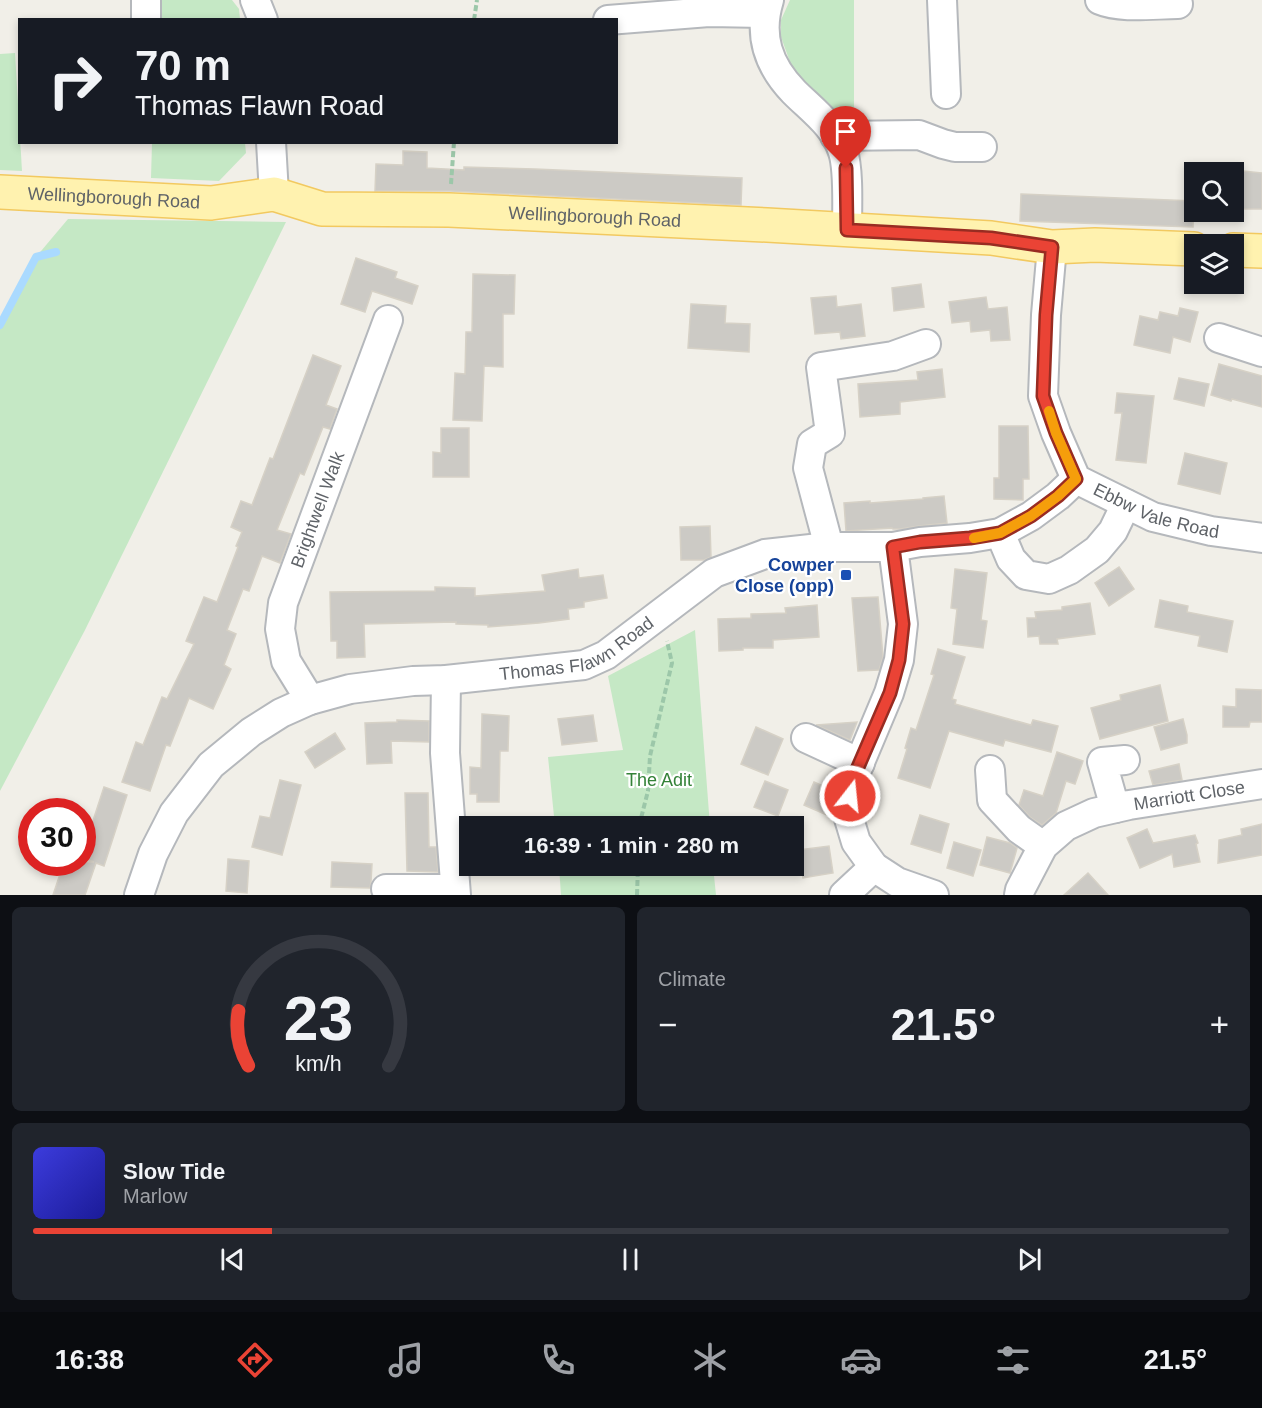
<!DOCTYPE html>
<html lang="en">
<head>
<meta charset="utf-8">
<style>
  body { margin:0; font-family:Arial,sans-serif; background:#20242c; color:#f1f3f6; height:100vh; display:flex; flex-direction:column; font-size:22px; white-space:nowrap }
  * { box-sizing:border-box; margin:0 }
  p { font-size:20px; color:#9ea1a6 }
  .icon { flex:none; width:33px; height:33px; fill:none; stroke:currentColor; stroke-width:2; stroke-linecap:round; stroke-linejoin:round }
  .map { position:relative; height:895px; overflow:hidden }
  .sheet { display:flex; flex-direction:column; gap:12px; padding:12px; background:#0d0f14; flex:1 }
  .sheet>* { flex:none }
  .banner { position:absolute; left:18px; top:18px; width:600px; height:126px; border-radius:0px; box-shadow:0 3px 9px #0003; background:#171b24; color:#f1f3f6; overflow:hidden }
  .controls { position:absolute; left:1184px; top:162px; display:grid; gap:12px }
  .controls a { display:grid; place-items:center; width:60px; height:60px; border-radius:0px; background:#171b24; box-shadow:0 3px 9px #0003; font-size:30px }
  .speed { position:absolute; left:18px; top:798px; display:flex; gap:12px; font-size:30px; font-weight:700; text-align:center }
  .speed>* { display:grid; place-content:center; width:78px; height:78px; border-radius:50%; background:#171b24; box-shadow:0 3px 9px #0003; line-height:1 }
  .speed .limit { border:9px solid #d22; background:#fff; color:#111 }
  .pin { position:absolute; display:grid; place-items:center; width:51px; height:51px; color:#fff; margin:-62px -26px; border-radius:50% 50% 50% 0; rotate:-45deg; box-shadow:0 0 6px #0007 }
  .pin .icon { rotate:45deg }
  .me { position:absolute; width:66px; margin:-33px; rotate:16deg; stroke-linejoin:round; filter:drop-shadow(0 0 4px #0008) }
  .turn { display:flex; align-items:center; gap:21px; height:126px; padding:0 18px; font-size:27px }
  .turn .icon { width:78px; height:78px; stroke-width:2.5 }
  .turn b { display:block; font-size:42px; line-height:51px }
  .big { font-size:45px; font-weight:700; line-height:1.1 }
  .sheet .widget { flex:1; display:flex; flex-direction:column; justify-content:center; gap:9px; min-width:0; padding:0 21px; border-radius:9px; background:#20242c }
  .sheet .dial { align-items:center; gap:0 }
  .dial svg { height:156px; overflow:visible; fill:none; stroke:#363941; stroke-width:7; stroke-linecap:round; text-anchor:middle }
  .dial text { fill:#f1f3f6; stroke:none }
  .song { display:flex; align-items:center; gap:18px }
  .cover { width:72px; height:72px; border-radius:9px; background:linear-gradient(135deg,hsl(240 70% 55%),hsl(240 70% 35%)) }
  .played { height:6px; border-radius:3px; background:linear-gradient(90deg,#ea4335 20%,#363941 20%) }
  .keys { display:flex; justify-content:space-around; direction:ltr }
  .heat { display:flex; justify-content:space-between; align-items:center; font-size:33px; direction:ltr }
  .sheet .tiles { flex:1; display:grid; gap:12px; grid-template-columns:1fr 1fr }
  .widget:last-child { grid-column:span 2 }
  .trip { position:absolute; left:459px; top:816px; width:345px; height:60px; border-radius:0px; background:#171b24; box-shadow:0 3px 9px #0003; font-weight:700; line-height:60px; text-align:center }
  .tab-bar { display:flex; height:96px; justify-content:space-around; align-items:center; background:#090b0e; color:#9ea1a6 }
  .tab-bar .icon { width:42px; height:42px }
  .tab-bar .on { color:#ea4335 }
  .tab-bar b { font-size:27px; color:#f1f3f6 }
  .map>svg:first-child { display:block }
  .green { fill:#c5e8c5 }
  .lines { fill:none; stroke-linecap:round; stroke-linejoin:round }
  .stream { stroke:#aadaff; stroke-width:8 }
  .building { fill:#cccac5; stroke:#d6d1c6; stroke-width:1.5 }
  .minor-casing { stroke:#b5b8bc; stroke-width:32 }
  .major-casing { stroke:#f2c960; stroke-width:36 }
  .path { stroke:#9cc7a9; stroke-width:4; stroke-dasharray:6 3; stroke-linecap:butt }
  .minor { stroke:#fff; stroke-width:28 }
  .major { stroke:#fff2af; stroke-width:33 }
  .route-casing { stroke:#982c22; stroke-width:15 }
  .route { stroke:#ea4335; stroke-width:10 }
  .slow { stroke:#f59e0b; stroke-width:10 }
  .transit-dot { fill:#1a4fb4; stroke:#fff; stroke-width:2 }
  .labels { text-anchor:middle; stroke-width:4.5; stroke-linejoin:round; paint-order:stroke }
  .street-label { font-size:18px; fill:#5f6368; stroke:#fff }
  .transit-label { font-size:18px; font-weight:bold; fill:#164399; stroke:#fff; text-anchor:end }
  .park-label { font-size:18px; fill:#348238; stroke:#fff }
</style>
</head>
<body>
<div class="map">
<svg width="1262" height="895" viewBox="0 0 1262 895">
  <rect width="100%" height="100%" fill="#f1efe8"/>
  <g class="green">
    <polygon points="158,0 232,0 239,9 240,19 158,20"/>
    <polygon points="790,0 854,0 854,107 843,121 822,97 794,73 781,37 781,20"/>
    <polygon points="15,53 22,171 0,170 0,54"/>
    <polygon points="152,143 245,143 246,153 219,181 151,178"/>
    <polygon points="68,219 286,222 85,630 0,791 0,325 36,257"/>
    <polygon points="695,630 710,826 555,826 548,757 623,750 608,676"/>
    <polygon points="559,866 713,866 716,895 561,895"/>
  </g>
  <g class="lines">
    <polyline class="stream" points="0,325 36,257 56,252"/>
  </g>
  <g class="building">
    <polygon points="403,151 427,152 427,168 464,170 464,167 535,169 742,178 741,205 450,191 375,191 376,164 403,165"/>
    <polygon points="1233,170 1262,173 1262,209 1233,209"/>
    <polygon points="1021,194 1194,201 1193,227 1020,221"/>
    <polygon points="356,258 397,272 395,278 418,286 412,304 372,291 365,312 341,304"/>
    <polygon points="473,274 515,275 514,314 503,314 503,367 484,366 482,421 453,420 455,373 465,374 466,332 472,332"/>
    <polygon points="921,284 924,307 894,311 892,288"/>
    <polygon points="836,296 837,307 861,304 865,336 841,339 840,332 815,334 811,298"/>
    <polygon points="986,297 988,309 1007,307 1010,340 991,341 990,330 971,332 970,321 952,323 949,302"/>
    <polygon points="691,304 726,306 725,323 750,324 749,352 688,348"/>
    <polygon points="1180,308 1198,312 1190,342 1173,337 1170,353 1134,345 1140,316 1158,320 1160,312 1178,316"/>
    <polygon points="313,355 341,366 326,405 337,409 330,429 323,427 304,475 300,473 277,530 291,534 280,563 262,556 249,591 243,589 227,630 236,634 224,665 231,669 213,709 189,698 170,746 166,745 150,791 122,782 136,742 143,745 162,697 167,699 194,644 186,641 204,597 217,602 238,547 236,546 242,532 231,527 241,501 252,505 270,458 273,459"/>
    <polygon points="1219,364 1262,376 1262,407 1232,399 1231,401 1211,395"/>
    <polygon points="942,369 945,397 900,402 900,414 860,417 858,384 918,380 917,372"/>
    <polygon points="1179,378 1209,384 1204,406 1174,399"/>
    <polygon points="1117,393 1154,396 1146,463 1116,460 1122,413 1115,413"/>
    <polygon points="999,426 1028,426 1029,479 1023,479 1023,500 994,499 994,478 999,478"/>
    <polygon points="441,428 469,428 469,477 433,477 433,452 441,453"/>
    <polygon points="1185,453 1227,463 1220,494 1178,484"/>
    <polygon points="944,496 947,523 919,526 900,529 893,529 892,528 846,531 844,503 870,501 870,503 923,499 923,498"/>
    <polygon points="710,526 711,557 704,560 681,560 680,527"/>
    <polygon points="1119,567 1134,589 1109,606 1095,583"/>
    <polygon points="578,569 579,578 603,575 607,598 584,602 584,607 568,609 569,619 539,623 488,627 488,625 456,624 456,622 364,624 365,657 337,658 337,641 331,641 330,592 435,591 435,587 475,588 475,596 545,591 542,575"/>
    <polygon points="955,569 987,573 981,620 987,621 983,648 953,644 957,609 951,608"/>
    <polygon points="878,597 883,657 879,670 858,671 852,598"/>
    <polygon points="1160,600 1188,606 1187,612 1233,621 1227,652 1198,646 1200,636 1155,627"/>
    <polygon points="1090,603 1095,634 1057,639 1058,644 1040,644 1039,636 1028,637 1027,618 1036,618 1035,612 1062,610 1062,607"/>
    <polygon points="817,605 819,637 773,640 773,648 743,648 743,650 719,651 718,619 751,618 751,614 786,613 785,608"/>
    <polygon points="938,649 965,657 952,699 956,700 955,704 1031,725 1033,720 1058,726 1051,752 1005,740 1003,746 949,731 930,788 898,778 907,749 905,748 911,728 916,730 934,675 931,674"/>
    <polygon points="1160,685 1168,721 1100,739 1091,708 1121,700 1120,695"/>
    <polygon points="1236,689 1262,690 1262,722 1250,722 1249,727 1223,727 1223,706 1236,707"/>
    <polygon points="482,714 509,716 508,751 500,751 499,802 477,802 477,794 470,794 470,767 481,768"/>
    <polygon points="593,715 597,741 562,745 558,719"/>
    <polygon points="1183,719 1187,735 1187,743 1161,750 1154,727"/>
    <polygon points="397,720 429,721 429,742 391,741 392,763 367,764 365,723 397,722"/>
    <polygon points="857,722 850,740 816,725"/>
    <polygon points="756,727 783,739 768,775 741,764"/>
    <polygon points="335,733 345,749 315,768 305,752"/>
    <polygon points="1057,752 1083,761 1075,784 1066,781 1056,813 1042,825 1030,817 1019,805 1024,790 1043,796"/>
    <polygon points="1179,764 1182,780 1153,785 1149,771"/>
    <polygon points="280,780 301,785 282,855 252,847 260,816 270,818"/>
    <polygon points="765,781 788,790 778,816 754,807"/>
    <polygon points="814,782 834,791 831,805 827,815 804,805"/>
    <polygon points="104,787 127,795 104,866 96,863 85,895 53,895 64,862 94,862 82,858 82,837 87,839"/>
    <polygon points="405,793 428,793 429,847 436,847 438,872 407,871"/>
    <polygon points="920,815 949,824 941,853 911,844"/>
    <polygon points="1262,824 1262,855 1218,863 1219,840 1242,835 1241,829"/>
    <polygon points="1147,829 1153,843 1195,835 1198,843 1196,844 1200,862 1174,867 1172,854 1140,868 1127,838"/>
    <polygon points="987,837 1010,843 1017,848 1010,873 980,865"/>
    <polygon points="954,842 981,850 973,876 947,868"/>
    <polygon points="829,846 833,873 803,878 799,850"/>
    <polygon points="228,859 249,861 247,893 226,891"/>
    <polygon points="332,862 372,864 371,882 370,888 331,887"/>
    <polygon points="1088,873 1108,895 1064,895"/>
  </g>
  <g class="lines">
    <defs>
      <g id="minor">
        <polyline points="255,0 263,20"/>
        <path d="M 769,0 C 758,36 768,65 794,92 C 812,110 835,126 843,152 C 849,170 847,209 847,230"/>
        <polyline points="942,0 946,94"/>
        <path d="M 1100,0 C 1121,9 1155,4 1178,4"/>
        <polyline points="146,20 146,0"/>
        <polyline points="608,20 709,12 765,13"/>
        <polyline points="835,136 919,135 943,144 955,147 982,147"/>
        <polyline points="271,142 274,194"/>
        <path id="s1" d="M 1052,247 L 1046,315 L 1043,396 L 1056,433 L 1076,479 L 1153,517 L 1211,531 L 1262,538"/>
        <polyline points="1219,338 1262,352"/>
        <polyline points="1000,533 1011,559 1026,575 1049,579 1069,570 1097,550 1113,531 1126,504"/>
        <polyline points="829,547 808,468 812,444 830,433 821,367 893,356 926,344"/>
        <polyline points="893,547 903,624 899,660 889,693 852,781 847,812 856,842 874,867 897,882 934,895"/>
        <polyline points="446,680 445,753 456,895"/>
        <path id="s2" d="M 310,700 L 286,661 L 280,629 L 283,603 L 388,320"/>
        <polyline points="806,738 860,763"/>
        <polyline points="990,770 992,800 1019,829 1043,846"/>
        <polyline points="1115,808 1102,762 1125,760"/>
        <polyline points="386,889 455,889"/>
        <path id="s3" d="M 139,895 L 153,854 L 174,813 L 211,765 L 251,732 L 281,713 L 310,700 L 350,689 L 413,681 L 446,680 L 584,665 L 606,655 L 714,573 L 765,554 L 829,547 L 893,547 L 920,542 L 970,538 L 1000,533 L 1031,516 L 1058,496 L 1076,479"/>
        <polyline points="844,895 874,867"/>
        <path id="s4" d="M 1019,895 L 1020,890 L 1043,846 L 1066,826 L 1094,813 L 1129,805 L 1262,784"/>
      </g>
      <g id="major">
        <path id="s5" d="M 0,192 L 211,203 L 274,194 L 322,209 L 449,210 L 767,225 L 991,238 L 1052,247 L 1095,245 L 1194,249"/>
        <polyline points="1233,250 1262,251"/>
      </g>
    </defs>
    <use href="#minor" class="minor-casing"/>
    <use href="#major" class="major-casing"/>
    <g class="path">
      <polyline points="474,20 477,0"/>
      <polyline points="451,184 454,142"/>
      <polyline points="639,826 648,791 650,756 672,663 667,641"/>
      <polyline points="637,895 638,866"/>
    </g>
    <use href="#minor" class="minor"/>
    <use href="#major" class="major"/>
  </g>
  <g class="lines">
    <defs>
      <polyline id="route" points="846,168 847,230 991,238 1052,247 1046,315 1043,396 1056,433 1076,479 1058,496 1031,516 1000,533 970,538 920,542 893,547 903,624 899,660 890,693 852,781 850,796"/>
    </defs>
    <use href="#route" class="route-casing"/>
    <use href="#route" class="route"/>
    <polyline class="slow" points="974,538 1000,533 1031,516 1058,496 1076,479 1056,433 1049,411"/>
  </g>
  <rect class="transit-dot" x="840" y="569" width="12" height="12" rx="3"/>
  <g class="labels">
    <g class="street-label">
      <text dy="6" stroke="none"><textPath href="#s5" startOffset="114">Wellingborough Road</textPath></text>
      <text dy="6" stroke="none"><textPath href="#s5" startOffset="598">Wellingborough Road</textPath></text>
      <text dy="6" stroke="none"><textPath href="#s1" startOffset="326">Ebbw Vale Road</textPath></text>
      <text dy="6" stroke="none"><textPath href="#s2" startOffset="204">Brightwell Walk</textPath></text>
      <text dy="6" stroke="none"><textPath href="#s3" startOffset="544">Thomas Flawn Road</textPath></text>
      <text dy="6" stroke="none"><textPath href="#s4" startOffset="213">Marriott Close</textPath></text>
    </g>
    <g class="transit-label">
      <text x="834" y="571">Cowper<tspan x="834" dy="21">Close (opp)</tspan></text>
    </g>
    <g class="park-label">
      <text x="659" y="786">The Adit</text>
    </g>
  </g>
</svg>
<div class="controls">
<a><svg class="icon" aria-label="search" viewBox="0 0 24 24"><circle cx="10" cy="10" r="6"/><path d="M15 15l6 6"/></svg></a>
<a><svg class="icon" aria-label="layers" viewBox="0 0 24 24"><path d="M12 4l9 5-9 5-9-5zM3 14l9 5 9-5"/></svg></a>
</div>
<div class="speed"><div class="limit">30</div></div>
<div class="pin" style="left:846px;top:168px;background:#d93025"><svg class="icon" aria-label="arrive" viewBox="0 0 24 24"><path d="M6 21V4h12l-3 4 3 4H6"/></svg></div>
<svg class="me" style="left:850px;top:796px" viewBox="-20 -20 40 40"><circle r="17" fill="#ea4335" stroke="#fff" stroke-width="3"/><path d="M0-11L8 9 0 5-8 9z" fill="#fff"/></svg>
<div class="trip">16:39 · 1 min · 280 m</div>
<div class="banner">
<div class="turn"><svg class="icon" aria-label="right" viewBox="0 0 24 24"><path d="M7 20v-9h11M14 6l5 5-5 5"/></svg><div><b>70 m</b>Thomas Flawn Road</div></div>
</div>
</div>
<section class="sheet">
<div class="tiles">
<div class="widget dial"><svg viewBox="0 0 100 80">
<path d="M14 69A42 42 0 1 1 86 69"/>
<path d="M14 69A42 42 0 0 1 9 41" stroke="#ea4335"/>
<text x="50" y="56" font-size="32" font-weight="700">23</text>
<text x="50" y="72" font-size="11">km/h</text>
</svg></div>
<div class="widget"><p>Climate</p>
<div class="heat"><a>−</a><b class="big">21.5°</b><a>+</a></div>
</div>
<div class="widget">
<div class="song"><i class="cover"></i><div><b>Slow Tide</b><p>Marlow</p></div></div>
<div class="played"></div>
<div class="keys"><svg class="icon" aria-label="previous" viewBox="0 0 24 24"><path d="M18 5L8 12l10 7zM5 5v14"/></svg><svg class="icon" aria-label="pause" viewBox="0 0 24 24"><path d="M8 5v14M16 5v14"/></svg><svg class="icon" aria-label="next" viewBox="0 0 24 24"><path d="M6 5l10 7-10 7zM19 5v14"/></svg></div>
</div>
</div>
</section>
<nav class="tab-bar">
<b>16:38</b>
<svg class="icon on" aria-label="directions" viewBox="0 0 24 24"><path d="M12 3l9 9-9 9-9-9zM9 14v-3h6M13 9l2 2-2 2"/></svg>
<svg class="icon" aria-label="music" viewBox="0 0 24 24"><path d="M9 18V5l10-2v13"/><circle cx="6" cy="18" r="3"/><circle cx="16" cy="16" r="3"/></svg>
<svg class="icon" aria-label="phone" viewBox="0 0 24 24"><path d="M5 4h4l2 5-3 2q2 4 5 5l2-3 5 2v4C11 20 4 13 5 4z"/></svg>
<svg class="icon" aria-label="climate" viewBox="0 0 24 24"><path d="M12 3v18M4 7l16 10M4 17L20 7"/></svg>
<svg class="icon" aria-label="car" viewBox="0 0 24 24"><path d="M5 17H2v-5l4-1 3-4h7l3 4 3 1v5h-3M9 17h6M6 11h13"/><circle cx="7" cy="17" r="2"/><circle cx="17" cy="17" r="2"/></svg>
<svg class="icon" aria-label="filters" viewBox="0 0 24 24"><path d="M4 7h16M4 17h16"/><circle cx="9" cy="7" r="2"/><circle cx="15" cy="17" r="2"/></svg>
<b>21.5°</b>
</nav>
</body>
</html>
